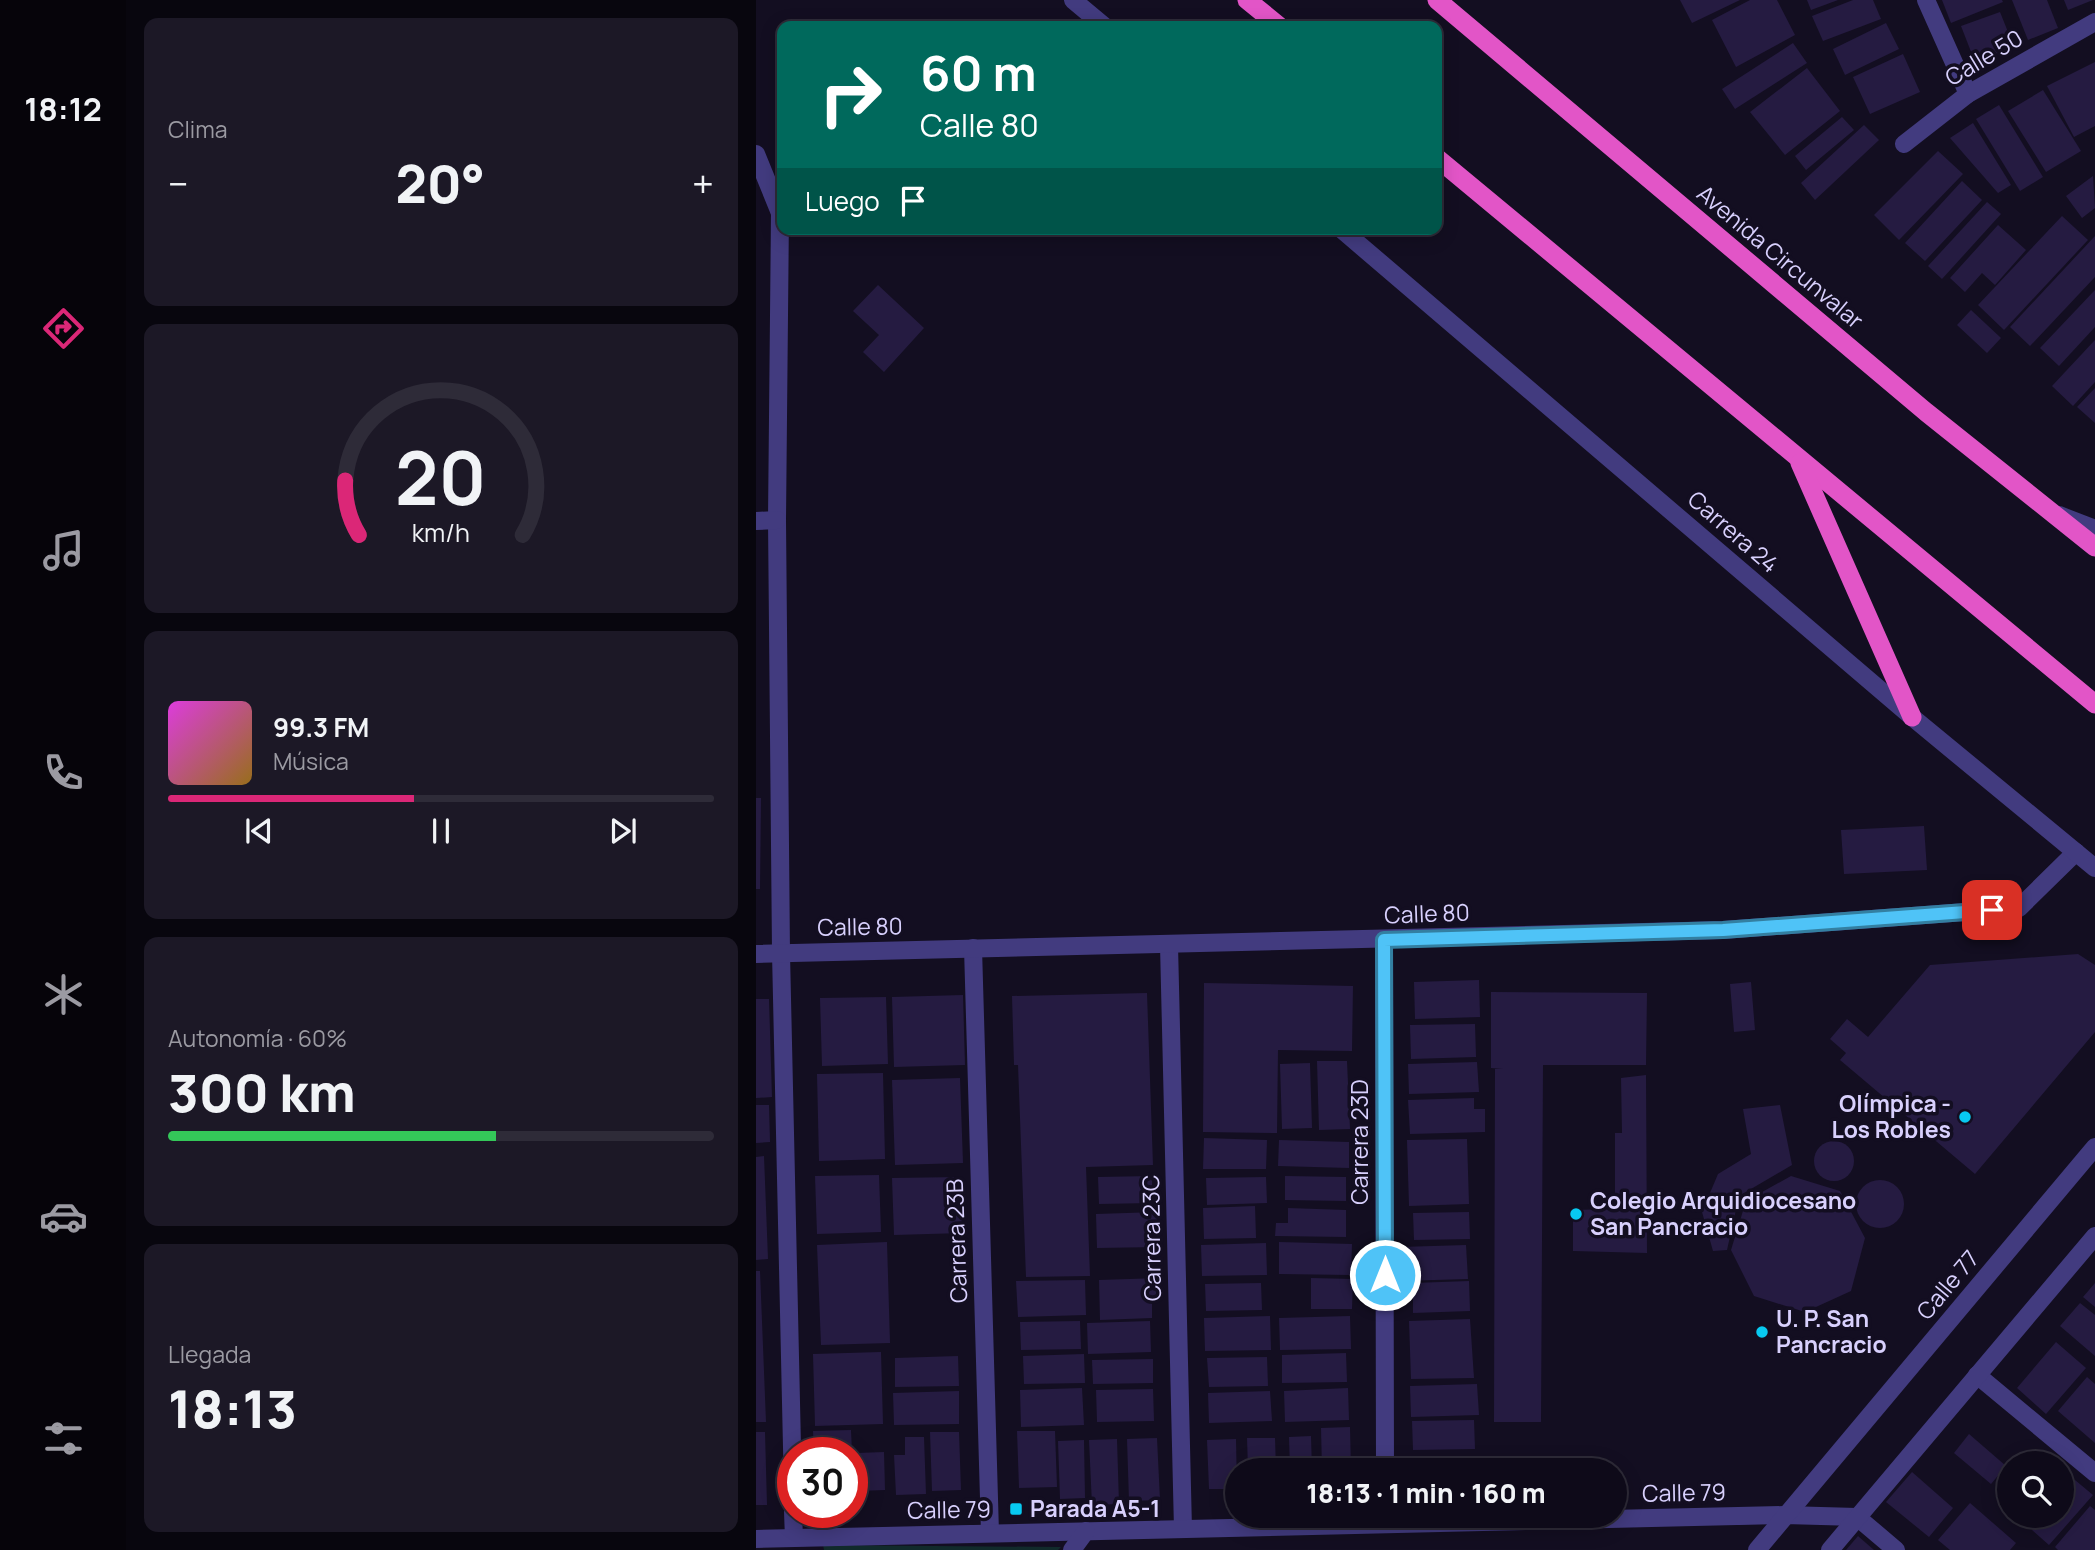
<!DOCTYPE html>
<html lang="es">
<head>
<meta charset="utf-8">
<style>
  body { margin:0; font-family:Manrope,sans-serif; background:#1c1826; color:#f1f3f6; height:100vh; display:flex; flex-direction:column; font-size:26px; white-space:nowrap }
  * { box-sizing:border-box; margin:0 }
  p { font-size:23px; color:#9b9aa2 }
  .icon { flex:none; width:38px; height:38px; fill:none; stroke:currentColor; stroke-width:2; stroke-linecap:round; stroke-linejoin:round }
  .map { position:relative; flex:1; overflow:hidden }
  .panel { display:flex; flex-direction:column; gap:18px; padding:18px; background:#08060e; width:630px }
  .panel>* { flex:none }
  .top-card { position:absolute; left:21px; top:21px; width:665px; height:214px; border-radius:14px; box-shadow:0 4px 18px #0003,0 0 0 2px #2e2b38; background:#00695c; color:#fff; overflow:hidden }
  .buttons { position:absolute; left:1241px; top:1451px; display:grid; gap:14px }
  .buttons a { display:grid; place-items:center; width:77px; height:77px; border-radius:50%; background:#0e0a19; box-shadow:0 4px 18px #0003,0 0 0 2px #2e2b38; font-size:35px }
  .speed { position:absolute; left:21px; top:1437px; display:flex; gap:14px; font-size:35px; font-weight:700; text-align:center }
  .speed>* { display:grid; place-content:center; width:91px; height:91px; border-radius:50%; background:#0e0a19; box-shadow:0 4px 18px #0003,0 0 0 2px #2e2b38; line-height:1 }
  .speed .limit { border:10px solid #d22; background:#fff; color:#111 }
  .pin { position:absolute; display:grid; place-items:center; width:60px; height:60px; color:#fff; margin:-30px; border-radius:14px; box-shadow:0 4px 10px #0006 }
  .me { position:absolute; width:77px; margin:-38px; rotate:0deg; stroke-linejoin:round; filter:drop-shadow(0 0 5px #0008) }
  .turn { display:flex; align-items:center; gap:24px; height:147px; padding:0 28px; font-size:32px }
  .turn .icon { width:91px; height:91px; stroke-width:2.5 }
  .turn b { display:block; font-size:49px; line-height:60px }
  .then { display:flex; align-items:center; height:66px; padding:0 28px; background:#0003; gap:14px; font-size:26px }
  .big { font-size:52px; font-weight:800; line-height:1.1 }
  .panel .tile { flex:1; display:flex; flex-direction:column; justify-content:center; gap:10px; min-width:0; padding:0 24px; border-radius:14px; background:#1c1826 }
  .panel .dial { align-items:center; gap:0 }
  .dial svg { height:182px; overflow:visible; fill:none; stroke:#2e2b38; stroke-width:7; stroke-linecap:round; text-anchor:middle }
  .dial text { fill:#f1f3f6; stroke:none }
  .song { display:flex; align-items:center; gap:21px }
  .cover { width:84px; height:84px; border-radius:10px; background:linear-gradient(135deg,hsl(300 70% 55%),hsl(40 70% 35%)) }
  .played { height:7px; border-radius:4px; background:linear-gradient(90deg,#db2777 45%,#2e2b38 45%) }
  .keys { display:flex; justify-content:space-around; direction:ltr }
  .heat { display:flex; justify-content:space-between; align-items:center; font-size:38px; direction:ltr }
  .charge { height:10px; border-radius:5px; background:linear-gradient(90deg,#34c759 60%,#2e2b38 0) }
  .trip { position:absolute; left:469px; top:1458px; width:402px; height:70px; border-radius:35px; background:#0e0a19; box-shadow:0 4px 18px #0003,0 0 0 2px #2e2b38; font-weight:800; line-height:70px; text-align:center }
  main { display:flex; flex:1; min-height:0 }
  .tabs { display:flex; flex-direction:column; width:126px; justify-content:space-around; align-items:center; background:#06040a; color:#9b9aa2 }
  .tabs .icon { width:49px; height:49px }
  .tabs .on { color:#db2777 }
  .tabs b { font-size:32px; color:#f1f3f6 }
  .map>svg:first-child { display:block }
  .green { fill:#112a2b }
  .building { fill:#251b41 }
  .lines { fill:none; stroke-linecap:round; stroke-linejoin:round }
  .minor { stroke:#423b7f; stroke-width:18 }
  .tertiary { stroke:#423b7f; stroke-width:18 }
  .trunk { stroke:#e255c7; stroke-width:19 }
  .route-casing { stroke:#337fa1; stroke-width:18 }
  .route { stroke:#4fc3f7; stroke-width:12 }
  .poi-dot { fill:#08c9f1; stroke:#130e21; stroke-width:2.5 }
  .labels { text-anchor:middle; stroke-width:7; stroke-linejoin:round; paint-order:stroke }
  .street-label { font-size:23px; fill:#d8d0fd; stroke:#130e21 }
  .poi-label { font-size:23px; font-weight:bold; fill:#d8d0fd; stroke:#130e21; text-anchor:start }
</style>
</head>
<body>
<main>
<nav class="tabs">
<b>18:12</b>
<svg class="icon on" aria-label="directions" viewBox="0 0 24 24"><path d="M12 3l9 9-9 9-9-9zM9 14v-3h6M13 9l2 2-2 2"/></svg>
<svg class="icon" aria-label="music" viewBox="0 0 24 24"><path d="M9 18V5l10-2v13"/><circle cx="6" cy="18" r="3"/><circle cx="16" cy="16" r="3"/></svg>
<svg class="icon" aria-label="phone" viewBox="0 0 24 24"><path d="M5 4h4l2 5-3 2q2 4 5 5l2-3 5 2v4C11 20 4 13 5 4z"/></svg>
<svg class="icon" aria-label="climate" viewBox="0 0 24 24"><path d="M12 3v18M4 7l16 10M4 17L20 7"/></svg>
<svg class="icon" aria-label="car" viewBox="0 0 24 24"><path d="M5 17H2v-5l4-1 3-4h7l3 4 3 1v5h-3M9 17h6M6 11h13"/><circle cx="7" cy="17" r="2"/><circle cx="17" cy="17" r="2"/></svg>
<svg class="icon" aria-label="filters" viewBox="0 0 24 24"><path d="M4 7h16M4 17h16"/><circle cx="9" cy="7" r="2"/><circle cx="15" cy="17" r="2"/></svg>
</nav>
<section class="panel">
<div class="tile"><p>Clima</p>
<div class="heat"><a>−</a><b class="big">20°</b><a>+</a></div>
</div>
<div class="tile dial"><svg viewBox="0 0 100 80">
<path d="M14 69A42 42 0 1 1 86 69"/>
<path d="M14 69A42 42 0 0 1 8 45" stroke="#db2777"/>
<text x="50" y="56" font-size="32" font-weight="700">20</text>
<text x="50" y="72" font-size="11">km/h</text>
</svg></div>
<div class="tile">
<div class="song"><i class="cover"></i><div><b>99.3 FM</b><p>Música</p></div></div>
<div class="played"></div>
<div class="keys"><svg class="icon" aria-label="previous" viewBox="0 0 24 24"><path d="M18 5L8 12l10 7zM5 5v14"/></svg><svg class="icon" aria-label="pause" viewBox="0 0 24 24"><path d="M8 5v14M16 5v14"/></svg><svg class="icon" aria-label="next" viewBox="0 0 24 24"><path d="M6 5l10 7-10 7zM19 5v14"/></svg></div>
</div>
<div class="tile"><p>Autonomía · 60%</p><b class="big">300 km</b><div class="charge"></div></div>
<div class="tile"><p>Llegada</p><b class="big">18:13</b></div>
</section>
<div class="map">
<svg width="1339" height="1550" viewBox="0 0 1339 1550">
  <rect width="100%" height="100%" fill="#130e21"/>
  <polygon class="green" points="67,1545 305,1547 302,1550 68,1550"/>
  <g class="building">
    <polygon points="924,0 984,0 936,23"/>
    <polygon points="994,0 1021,0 1039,35 980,67 956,20"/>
    <polygon points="1051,0 1082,0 1055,10"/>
    <polygon points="1097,0 1117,0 1125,19 1067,41 1056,16"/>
    <polygon points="1186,0 1246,0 1247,2 1195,23"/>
    <polygon points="1256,0 1291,0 1302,28 1272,40"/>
    <polygon points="1308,0 1337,0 1312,10"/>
    <polygon points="1244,12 1258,47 1219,62 1205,26"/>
    <polygon points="1130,23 1143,49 1089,75 1077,49"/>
    <polygon points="1037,43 1051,63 979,109 966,89"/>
    <polygon points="1147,54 1164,92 1114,114 1097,77"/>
    <polygon points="1339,62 1339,126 1318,137 1291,86"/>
    <polygon points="1051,68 1084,111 1029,155 994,112"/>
    <polygon points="1287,90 1325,151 1290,172 1252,111"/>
    <polygon points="1243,105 1287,177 1264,191 1220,119"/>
    <polygon points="1086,117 1098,130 1050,170 1039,156"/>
    <polygon points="1217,123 1255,185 1242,193 1194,138"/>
    <polygon points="1108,125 1123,140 1059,200 1045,183"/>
    <polygon points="1182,151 1207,174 1143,240 1118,215"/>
    <polygon points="1337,176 1339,208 1326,218 1310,196"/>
    <polygon points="1206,181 1226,200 1169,261 1149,243"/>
    <polygon points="1231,202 1245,214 1186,279 1172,266"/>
    <polygon points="1306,216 1332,240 1248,330 1222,305"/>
    <polygon points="1242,225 1270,250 1239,285 1226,273 1209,292 1194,278"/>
    <polygon points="1339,236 1339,277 1274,346 1254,327"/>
    <polygon points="122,285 168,328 128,372 107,352 123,335 97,311"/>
    <polygon points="1339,290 1339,327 1303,366 1284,348"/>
    <polygon points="1215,310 1245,338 1231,353 1201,325"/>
    <polygon points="1339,340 1339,382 1317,406 1296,386"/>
    <polygon points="1339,388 1339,423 1321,407"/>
    <polygon points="0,798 5,798 4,889 0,889"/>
    <polygon points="1168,826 1171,870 1088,874 1085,830"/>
    <polygon points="1322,954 1339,965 1339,1032 1219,1174 1084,1060 1090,1053 1074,1039 1091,1019 1112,1037 1174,965"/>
    <polygon points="723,980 724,1017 659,1019 658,982"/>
    <polygon points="995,982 999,1030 978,1032 974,984"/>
    <polygon points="448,983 597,986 596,1051 522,1050 521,1133 447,1132"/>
    <polygon points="735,992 891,993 890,1065 787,1065 785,1422 738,1422 739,1069 747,1069 735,1068"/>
    <polygon points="391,993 397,1165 330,1167 334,1276 270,1277 262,1065 258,1065 256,996"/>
    <polygon points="207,995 209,1065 138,1067 136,997"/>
    <polygon points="130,997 132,1064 66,1066 64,998"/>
    <polygon points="0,999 13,999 16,1097 0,1098"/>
    <polygon points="719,1024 720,1057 655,1059 654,1025"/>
    <polygon points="561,1061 591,1061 594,1129 563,1130"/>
    <polygon points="721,1062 723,1092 653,1094 652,1064"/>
    <polygon points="554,1063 556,1128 526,1129 524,1064"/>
    <polygon points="127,1073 129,1159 63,1161 61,1074"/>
    <polygon points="890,1075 891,1253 817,1251 817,1210 859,1209 859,1133 866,1133 865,1078"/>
    <polygon points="204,1078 207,1163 139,1165 136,1080"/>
    <polygon points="718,1098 718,1109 729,1109 729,1132 654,1134 652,1100"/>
    <polygon points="0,1105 13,1105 14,1142 0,1143"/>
    <polygon points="1024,1105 1036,1165 983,1196 971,1250 957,1251 946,1212 962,1174 995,1154 987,1109"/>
    <polygon points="448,1138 511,1140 510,1169 447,1169"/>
    <polygon points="711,1139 713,1204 653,1206 651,1140"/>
    <polygon points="523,1140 593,1142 593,1168 522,1166"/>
    <circle cx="1078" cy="1161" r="20"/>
    <polygon points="8,1156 12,1259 0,1260 0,1157"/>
    <polygon points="123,1175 125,1232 61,1234 59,1176"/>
    <polygon points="396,1176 396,1203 343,1204 342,1177"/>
    <polygon points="529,1176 590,1177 590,1201 529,1200"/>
    <polygon points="1035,1176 1084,1191 1109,1238 1095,1291 1049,1312 998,1296 975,1250 990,1201"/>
    <polygon points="205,1177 207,1233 138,1235 136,1178"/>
    <polygon points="510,1177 511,1203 451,1205 450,1178"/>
    <circle cx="1124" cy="1204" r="24"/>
    <polygon points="499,1206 500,1238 448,1239 447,1208"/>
    <polygon points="532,1208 590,1210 590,1237 519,1236 520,1223 532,1223"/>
    <polygon points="401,1212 402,1247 341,1248 340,1214"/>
    <polygon points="713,1212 714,1239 658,1240 657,1213"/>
    <polygon points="131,1242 134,1343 65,1345 61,1245"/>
    <polygon points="523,1242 596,1244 595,1275 523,1274"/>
    <polygon points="510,1243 511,1275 446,1276 445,1245"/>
    <polygon points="710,1245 712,1279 645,1281 644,1247"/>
    <polygon points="0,1271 4,1271 10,1422 0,1422"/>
    <polygon points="404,1278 405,1301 396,1301 396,1318 344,1320 343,1280"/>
    <polygon points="555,1278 597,1279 596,1309 555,1309"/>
    <polygon points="329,1280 330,1315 262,1317 260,1281"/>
    <polygon points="713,1281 714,1311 657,1313 657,1283"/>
    <polygon points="505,1283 506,1310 450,1311 449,1284"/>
    <polygon points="1339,1283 1339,1307 1327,1297"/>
    <polygon points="1324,1303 1339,1315 1339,1356 1304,1326"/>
    <polygon points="514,1316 515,1350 449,1351 448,1318"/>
    <polygon points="594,1316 595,1349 524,1350 523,1318"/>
    <polygon points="714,1319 718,1378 655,1379 653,1321"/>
    <polygon points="324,1321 325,1349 265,1350 264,1322"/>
    <polygon points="394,1321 395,1352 332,1354 331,1323"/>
    <polygon points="1300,1342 1330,1368 1290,1414 1261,1388"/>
    <polygon points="125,1352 127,1424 59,1426 57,1354"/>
    <polygon points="590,1353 591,1382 526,1383 526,1355"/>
    <polygon points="328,1354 329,1383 268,1384 267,1356"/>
    <polygon points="202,1356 203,1386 139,1387 139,1358"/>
    <polygon points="511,1357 512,1386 453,1387 451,1358"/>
    <polygon points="397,1359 397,1383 337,1384 336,1360"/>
    <polygon points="1331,1377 1339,1384 1339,1443 1302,1411"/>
    <polygon points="721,1384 723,1415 655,1417 654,1386"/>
    <polygon points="326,1388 328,1425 265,1427 264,1390"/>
    <polygon points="592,1388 593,1420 529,1422 528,1391"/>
    <polygon points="397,1389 398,1421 341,1422 340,1390"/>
    <polygon points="203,1391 203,1424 138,1425 137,1393"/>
    <polygon points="514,1391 516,1421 453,1423 452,1393"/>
    <polygon points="718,1420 719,1449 657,1450 656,1421"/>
    <polygon points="594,1427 595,1470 566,1470 565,1428"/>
    <polygon points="95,1430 96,1452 58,1452 57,1431"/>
    <polygon points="261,1431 299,1431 301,1487 263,1488"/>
    <polygon points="0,1432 9,1432 11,1505 0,1505"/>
    <polygon points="174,1432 203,1432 205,1490 176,1491"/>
    <polygon points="1213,1434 1250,1466 1235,1484 1198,1453"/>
    <polygon points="555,1436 556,1470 534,1470 533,1437"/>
    <polygon points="149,1437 168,1437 170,1494 140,1495 138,1455 149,1455"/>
    <polygon points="401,1438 404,1500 373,1501 371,1439"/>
    <polygon points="491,1438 519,1438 520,1470 492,1470"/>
    <polygon points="361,1439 363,1504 336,1505 333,1440"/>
    <polygon points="480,1439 481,1489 453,1489 451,1440"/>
    <polygon points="328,1440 329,1498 304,1499 302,1441"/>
    <polygon points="128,1452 129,1490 102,1491 101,1453"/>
    <polygon points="737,1457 737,1470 662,1470 662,1459"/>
    <polygon points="1156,1472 1197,1508 1173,1537 1130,1502"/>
    <polygon points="1319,1480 1337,1495 1293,1545 1276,1530 1289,1516 1306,1516 1306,1496"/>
    <polygon points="1214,1503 1260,1543 1254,1550 1194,1550 1182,1540"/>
    <polygon points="1334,1506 1339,1510 1339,1550 1302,1550 1299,1547"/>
    <polygon points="1102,1536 1118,1550 1090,1550"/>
  </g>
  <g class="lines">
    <g class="minor">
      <polyline points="1170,0 1212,94"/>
      <polyline points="1148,144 1212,94 1339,22"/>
      <polyline points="0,154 24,213 21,520 25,953 37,1492"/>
      <polyline points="0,521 21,520"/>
      <polyline points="628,940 629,1470"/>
      <polyline points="413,945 427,1529"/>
      <polyline points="217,948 234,1533"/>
      <polyline points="0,954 967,930 1263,908 1320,852"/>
      <polyline points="1221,1375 1339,1473"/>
      <polyline points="37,1512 38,1538"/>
      <polyline points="0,1539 1029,1515 1101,1517 1140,1550"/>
      <polyline points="316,1550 330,1531"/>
    </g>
    <g class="tertiary">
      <polyline points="317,0 348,26"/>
      <polyline points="585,229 1156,717 1339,868"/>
      <polyline points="1303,515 1339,529"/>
      <polyline points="1001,1550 1339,1147"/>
      <polyline points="1074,1550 1339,1236"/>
    </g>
    <g class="trunk">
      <polyline points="491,0 523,26"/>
      <polyline points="681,0 1170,412 1339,547"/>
      <polyline points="681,158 1339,704"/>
      <polyline points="1044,463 1156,717"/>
    </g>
  </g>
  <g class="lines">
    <defs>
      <polyline id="route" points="629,1275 628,940 967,930 1236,910"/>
    </defs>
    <use href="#route" class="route-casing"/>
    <use href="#route" class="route"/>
  </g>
  <g class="poi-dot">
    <circle cx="1209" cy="1117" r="7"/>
    <circle cx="820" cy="1214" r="7"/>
    <circle cx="1006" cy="1332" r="7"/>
    <rect x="253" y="1502" width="14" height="14" rx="3.5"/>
  </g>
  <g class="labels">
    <g class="street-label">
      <text transform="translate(1228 58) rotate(-31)" y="8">Calle 50</text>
      <text transform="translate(1024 257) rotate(40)" y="8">Avenida Circunvalar</text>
      <text transform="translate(977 532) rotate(41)" y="8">Carrera 24</text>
      <text transform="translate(671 914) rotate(-2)" y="8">Calle 80</text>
      <text transform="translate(104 927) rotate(-1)" y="8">Calle 80</text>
      <text transform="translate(604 1142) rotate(-90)" y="8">Carrera 23D</text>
      <text transform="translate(396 1238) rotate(-91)" y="8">Carrera 23C</text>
      <text transform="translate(201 1241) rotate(-92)" y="8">Carrera 23B</text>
      <text transform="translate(1192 1285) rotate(-50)" y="8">Calle 77</text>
      <text transform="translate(928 1493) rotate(-1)" y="8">Calle 79</text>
      <text transform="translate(193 1510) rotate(-1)" y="8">Calle 79</text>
    </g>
    <g class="poi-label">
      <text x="1195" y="1112" text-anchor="end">Olímpica -<tspan x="1195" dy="26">Los Robles</tspan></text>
      <text x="834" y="1209">Colegio Arquidiocesano<tspan x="834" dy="26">San Pancracio</tspan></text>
      <text x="1020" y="1327">U. P. San<tspan x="1020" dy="26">Pancracio</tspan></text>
      <text x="274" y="1517">Parada A5-1</text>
    </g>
  </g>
</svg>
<div class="buttons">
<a><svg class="icon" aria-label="search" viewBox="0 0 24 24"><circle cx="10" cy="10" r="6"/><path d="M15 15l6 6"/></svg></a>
</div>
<div class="speed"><div class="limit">30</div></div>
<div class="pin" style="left:1236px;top:910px;background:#d93025"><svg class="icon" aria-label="arrive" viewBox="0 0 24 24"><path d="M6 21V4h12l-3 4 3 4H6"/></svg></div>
<svg class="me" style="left:629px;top:1275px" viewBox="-20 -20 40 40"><circle r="17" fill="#4fc3f7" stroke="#fff" stroke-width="3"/><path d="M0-11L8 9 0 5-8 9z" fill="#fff"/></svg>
<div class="trip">18:13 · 1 min · 160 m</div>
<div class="top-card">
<div class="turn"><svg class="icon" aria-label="right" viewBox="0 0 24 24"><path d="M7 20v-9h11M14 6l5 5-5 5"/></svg><div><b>60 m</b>Calle 80</div></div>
<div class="then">Luego<svg class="icon" aria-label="arrive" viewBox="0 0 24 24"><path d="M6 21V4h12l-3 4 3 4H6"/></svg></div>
</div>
</div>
</main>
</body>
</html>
